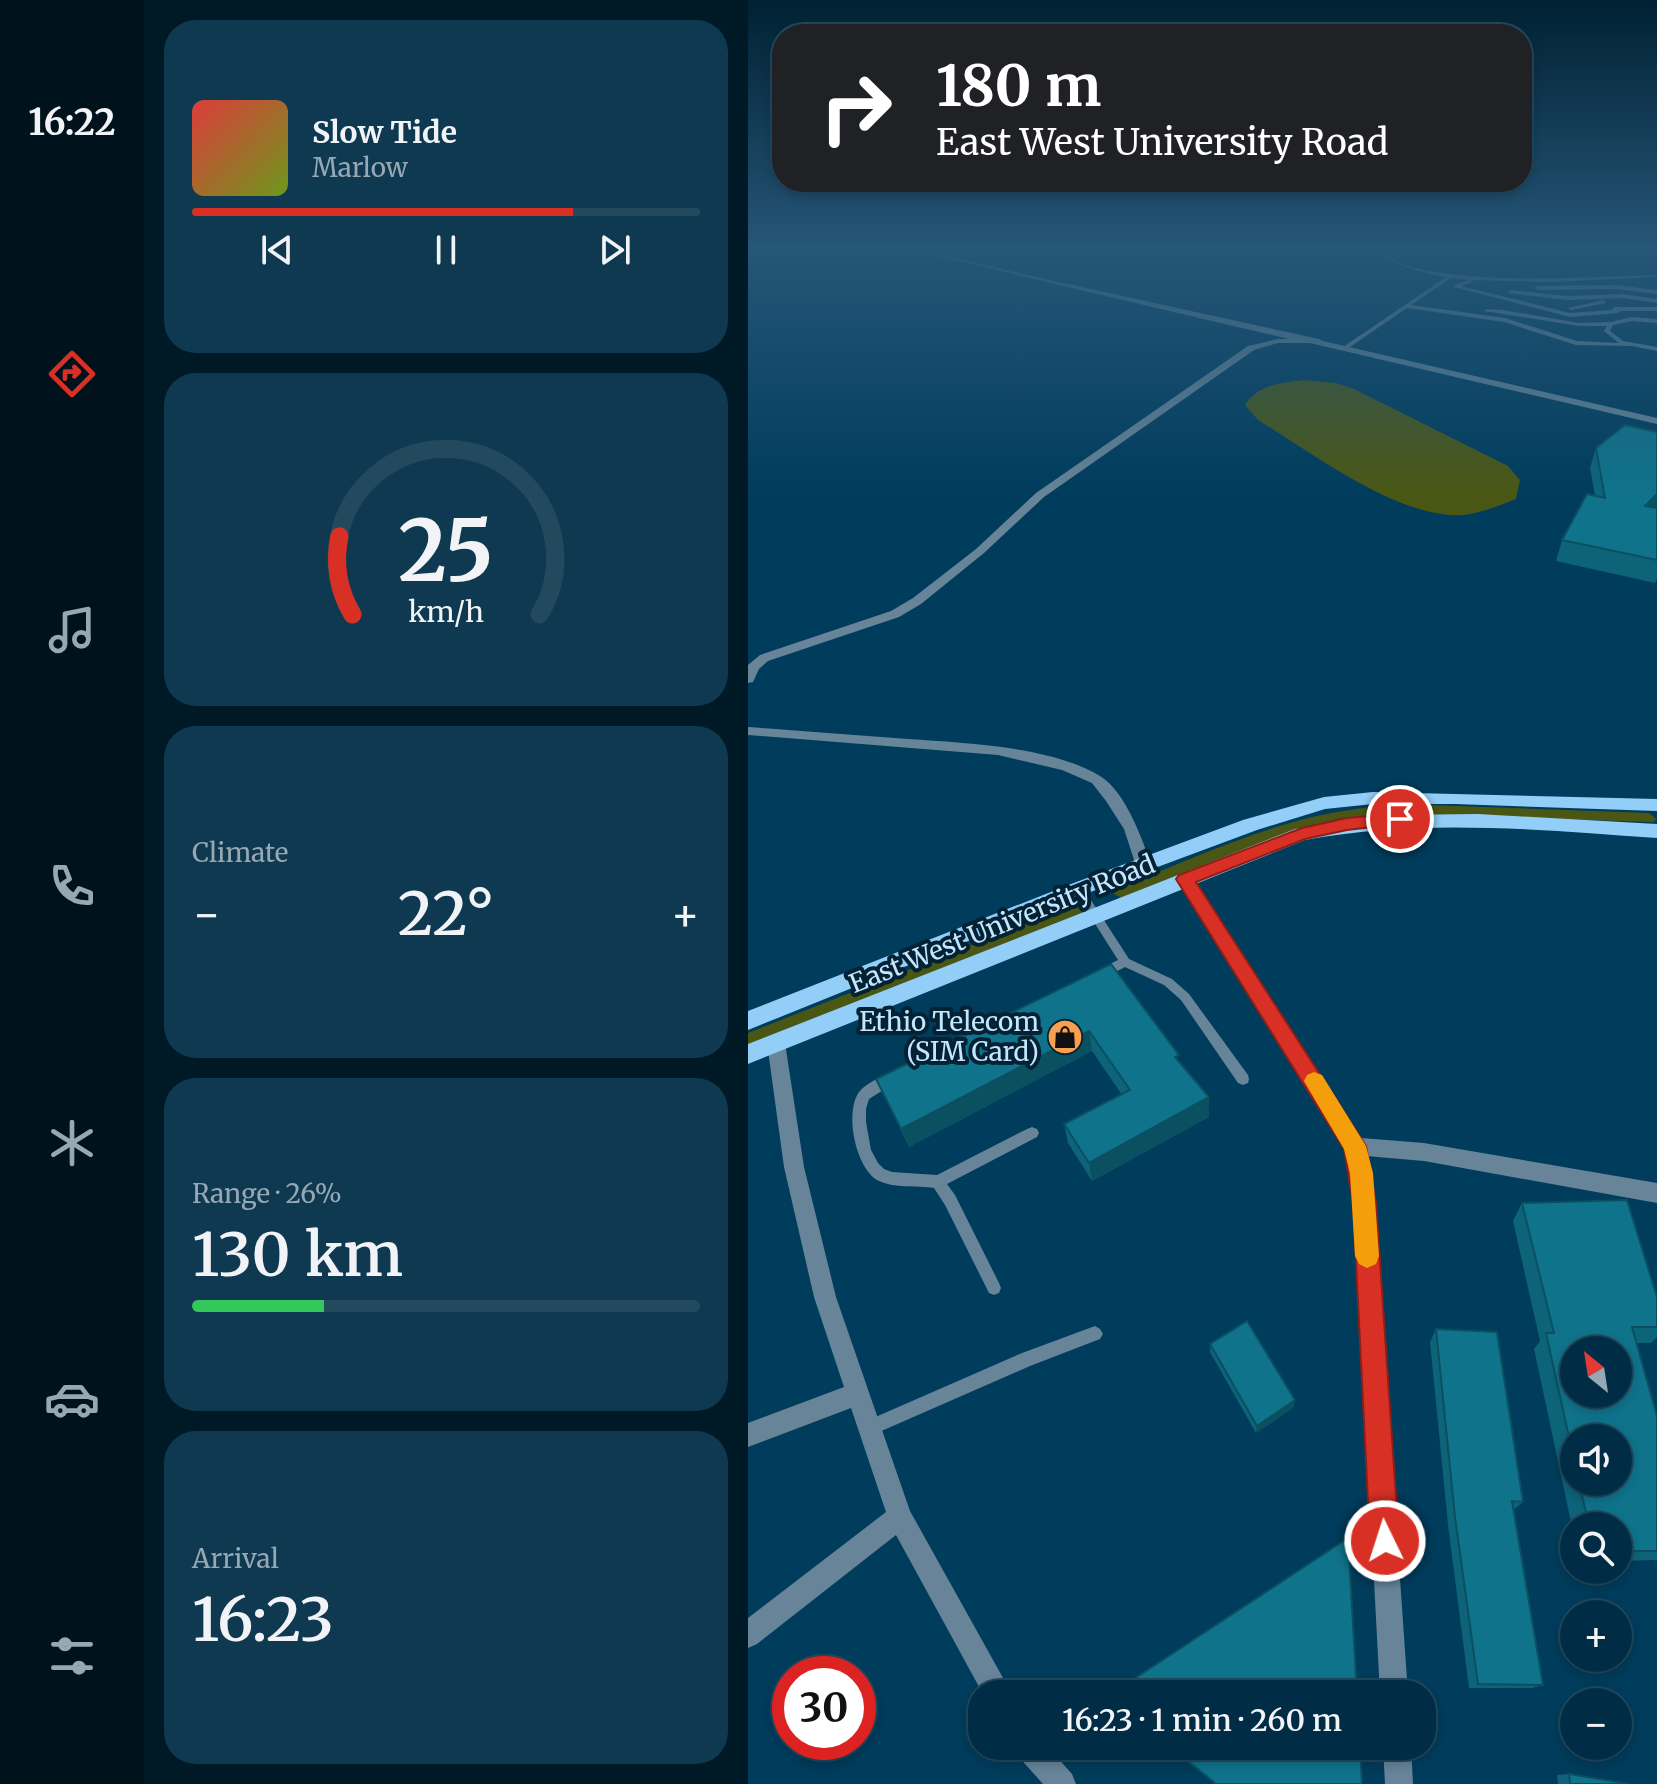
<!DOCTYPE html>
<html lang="en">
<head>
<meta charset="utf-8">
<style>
  body { margin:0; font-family:Merriweather,serif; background:#0e3950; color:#f1f3f6; height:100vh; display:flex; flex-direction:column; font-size:30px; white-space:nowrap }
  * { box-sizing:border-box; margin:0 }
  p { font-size:26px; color:#95a8b3 }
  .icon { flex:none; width:44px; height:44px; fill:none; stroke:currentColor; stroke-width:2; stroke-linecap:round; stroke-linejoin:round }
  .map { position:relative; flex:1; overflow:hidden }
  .drawer { display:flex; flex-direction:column; gap:20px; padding:20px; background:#001926; width:604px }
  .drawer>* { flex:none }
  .hud { position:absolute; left:24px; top:24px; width:760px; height:168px; border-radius:32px; box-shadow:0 4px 12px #0003,0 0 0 2px #22495e; background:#202124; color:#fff; overflow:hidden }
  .needle { width:52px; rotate:330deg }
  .tools { position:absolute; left:812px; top:1336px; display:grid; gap:16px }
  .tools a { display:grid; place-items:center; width:72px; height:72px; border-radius:50%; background:#002d45; box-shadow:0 4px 12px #0003,0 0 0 2px #22495e; font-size:40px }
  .speed { position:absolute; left:24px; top:1656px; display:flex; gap:16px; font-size:40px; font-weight:700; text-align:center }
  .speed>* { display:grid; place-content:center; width:104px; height:104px; border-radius:50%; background:#002d45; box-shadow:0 4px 12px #0003,0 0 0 2px #22495e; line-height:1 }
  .speed .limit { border:12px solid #d22; background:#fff; color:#111 }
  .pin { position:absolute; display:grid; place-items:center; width:68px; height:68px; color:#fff; margin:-34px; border:4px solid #fff; border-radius:50%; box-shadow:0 2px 8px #0007 }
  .me { position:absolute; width:88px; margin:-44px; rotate:356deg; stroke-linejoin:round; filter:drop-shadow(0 0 6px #0008) }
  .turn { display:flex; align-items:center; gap:28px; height:168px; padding:0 32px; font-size:36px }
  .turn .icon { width:104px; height:104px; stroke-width:2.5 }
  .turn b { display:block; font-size:56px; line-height:68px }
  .big { font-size:60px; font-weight:600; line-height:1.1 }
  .drawer .tile { flex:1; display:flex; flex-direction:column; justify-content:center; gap:12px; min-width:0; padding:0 28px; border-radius:32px; background:#0e3950 }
  .drawer .dial { align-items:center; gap:0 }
  .dial svg { height:208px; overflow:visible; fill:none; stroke:#22495e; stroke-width:7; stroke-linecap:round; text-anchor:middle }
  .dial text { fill:#f1f3f6; stroke:none }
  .song { display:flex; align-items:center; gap:24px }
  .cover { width:96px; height:96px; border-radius:12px; background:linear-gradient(135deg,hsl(0 70% 55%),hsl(80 70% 35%)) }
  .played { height:8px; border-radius:4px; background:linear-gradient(90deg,#d93025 75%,#22495e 75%) }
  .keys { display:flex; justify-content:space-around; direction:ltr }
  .heat { display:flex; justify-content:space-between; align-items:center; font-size:44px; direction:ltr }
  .charge { height:12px; border-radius:6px; background:linear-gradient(90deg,#34c759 26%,#22495e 0) }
  .trip { position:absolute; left:220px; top:1680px; width:468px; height:80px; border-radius:32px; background:#002d45; box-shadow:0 4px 12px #0003,0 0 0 2px #22495e; font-weight:600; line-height:80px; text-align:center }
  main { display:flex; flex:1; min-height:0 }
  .menu { display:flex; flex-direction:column; width:144px; justify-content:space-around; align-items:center; background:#00121c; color:#95a8b3 }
  .menu .icon { width:56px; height:56px }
  .menu .current { color:#d93025 }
  .menu b { font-size:36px; color:#f1f3f6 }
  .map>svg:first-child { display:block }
  .green { fill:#4a5714 }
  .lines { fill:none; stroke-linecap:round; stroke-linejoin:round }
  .service { fill:#678498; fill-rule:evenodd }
  .minor { fill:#678498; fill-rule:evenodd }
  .primary { fill:#93cef8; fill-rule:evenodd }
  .wall { fill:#0d6378; fill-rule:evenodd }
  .shaded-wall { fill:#0a5061 }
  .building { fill:#0f738b; stroke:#0a5061; stroke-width:2; fill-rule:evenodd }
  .route { fill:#d93025; stroke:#8d1f18; stroke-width:2 }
  .slow { fill:#f59e0b }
  .labels { text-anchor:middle; stroke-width:8; stroke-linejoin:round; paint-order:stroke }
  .street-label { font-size:26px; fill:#c4e6ff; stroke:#042234 }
  .poi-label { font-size:26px; fill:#c4e6ff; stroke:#042234; text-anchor:end }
</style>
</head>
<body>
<main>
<nav class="menu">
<b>16:22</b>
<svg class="icon current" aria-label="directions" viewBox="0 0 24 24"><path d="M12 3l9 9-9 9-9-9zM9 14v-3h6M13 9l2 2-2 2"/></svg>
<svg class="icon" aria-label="music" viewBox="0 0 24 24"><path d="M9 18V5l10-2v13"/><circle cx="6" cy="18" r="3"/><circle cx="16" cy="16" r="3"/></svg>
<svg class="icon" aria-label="phone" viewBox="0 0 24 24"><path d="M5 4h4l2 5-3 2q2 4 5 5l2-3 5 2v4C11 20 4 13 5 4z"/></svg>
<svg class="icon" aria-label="climate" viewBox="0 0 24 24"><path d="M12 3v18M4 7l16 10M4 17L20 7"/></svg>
<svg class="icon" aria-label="car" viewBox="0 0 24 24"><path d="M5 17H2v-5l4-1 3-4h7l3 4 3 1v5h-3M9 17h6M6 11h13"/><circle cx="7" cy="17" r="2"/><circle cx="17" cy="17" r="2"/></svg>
<svg class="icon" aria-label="filters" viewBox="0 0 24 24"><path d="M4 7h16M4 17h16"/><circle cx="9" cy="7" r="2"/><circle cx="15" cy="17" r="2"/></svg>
</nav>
<section class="drawer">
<div class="tile">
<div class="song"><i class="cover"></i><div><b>Slow Tide</b><p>Marlow</p></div></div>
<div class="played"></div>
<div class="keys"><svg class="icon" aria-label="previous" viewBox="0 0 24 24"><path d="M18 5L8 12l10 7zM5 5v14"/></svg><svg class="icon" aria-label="pause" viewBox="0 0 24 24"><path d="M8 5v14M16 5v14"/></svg><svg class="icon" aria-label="next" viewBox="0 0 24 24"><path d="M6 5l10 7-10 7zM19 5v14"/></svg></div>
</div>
<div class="tile dial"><svg viewBox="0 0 100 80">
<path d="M14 69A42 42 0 1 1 86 69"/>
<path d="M14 69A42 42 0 0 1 9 39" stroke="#d93025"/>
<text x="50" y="56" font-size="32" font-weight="700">25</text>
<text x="50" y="72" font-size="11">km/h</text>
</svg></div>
<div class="tile"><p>Climate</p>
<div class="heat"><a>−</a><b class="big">22°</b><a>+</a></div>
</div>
<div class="tile"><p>Range · 26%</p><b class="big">130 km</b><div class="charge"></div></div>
<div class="tile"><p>Arrival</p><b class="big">16:23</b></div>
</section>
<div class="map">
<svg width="909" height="1784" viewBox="0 0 909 1784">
  <rect width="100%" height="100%" fill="#003c5c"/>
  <g class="green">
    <path d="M 557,380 L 588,383 L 606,389 L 760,466 L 772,480 L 768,499 C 751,506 733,513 715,515 C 650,519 565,453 510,420 L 497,405 C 510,384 533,383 557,380 Z"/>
    <path d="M 651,804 L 901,813 L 908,819 L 906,822 L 682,815 L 593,818 L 544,831 L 373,898 L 365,893 L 369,889 C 426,866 483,840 542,823 C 577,812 614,808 651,804 Z"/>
    <polygon points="325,905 333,905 336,909 333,914 0,1049 0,1033"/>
  </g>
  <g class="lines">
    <g class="service">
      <polygon points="149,246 158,246 322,285 319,287"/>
      <path d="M 621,246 C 632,247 638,256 647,261 C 659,267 675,270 688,272 C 760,283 835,277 909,275 L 909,277 L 802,282 L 725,280 L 725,282 L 713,286 L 822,313 L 864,310 L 866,307 L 909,307 L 909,311 L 872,311 L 870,313 L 822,317 L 706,287 L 706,285 L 721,280 L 703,278 L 663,305 L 757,318 L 829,341 L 871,343 L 856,331 L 859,326 L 831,326 L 736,311 L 739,309 L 755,310 L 831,323 L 863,322 L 884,317 L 909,319 L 909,323 L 884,321 L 865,325 L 862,331 L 875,341 L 909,347 L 909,351 L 884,346 L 828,345 L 756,322 L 659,308 L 599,349 L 595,349 L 595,347 L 698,277 C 668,272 645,265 621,246 Z"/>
      <polygon points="867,285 909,290 909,294 867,289 790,290 787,288 790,286"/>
      <polygon points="762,290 819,296 875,294 909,299 909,303 875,298 819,300 760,293"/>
      <polygon points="856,300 858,303 823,310 820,308"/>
      <path d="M 330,885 L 334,886 L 381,959 L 424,979 L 441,994 L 500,1075 L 501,1079 L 500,1083 L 495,1085 L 490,1083 L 433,1000 L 416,985 L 377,967 C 369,971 357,980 348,977 L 346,974 L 348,971 L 370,960 L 325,889 Z"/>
      <path d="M 143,1072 L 148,1074 L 149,1078 L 148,1082 L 121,1099 L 118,1109 L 118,1122 L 123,1150 L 130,1163 L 136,1169 L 144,1172 L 189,1175 L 279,1129 L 284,1127 L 289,1129 L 291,1133 L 289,1137 L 199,1184 L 207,1195 L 251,1283 L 253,1288 L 251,1293 L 246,1295 L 241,1293 L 197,1205 L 186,1188 C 168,1185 146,1189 129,1180 C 108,1168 96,1113 111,1092 C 117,1084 134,1076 143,1072 Z"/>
      <polygon points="347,1326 352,1329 355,1334 352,1339 282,1366 122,1436 116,1434 114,1428 116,1422 274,1353"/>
    </g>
    <g class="minor">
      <polygon points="316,283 571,339 575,341 909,418 909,424 562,343 530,343 506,350 296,497 236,553 173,604 151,617 20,661 11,669 5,682 0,683 0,665 12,655 143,611 165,598 228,549 288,493 500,346 530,339 541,339 319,287"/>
      <path d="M 0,727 C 53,731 106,735 160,739 C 216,743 303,746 352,776 C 377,791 394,838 403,865 L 395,871 L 389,869 L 376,829 L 358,801 L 344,783 L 314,770 L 250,755 L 0,735 Z"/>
      <polygon points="437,873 443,875 613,1138 676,1143 909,1183 909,1203 676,1161 618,1156 626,1203 660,1694 632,1694 606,1203 598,1148 431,883 429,879"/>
      <polygon points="28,1035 34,1038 37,1043 56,1167 88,1297 162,1511 264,1694 235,1694 148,1535 9,1644 0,1648 0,1618 138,1512 103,1408 0,1447 0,1423 96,1387 66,1297 36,1167 19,1043 22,1038"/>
      <polygon points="266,1746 299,1746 324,1774 328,1784 295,1784 270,1756"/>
      <polygon points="635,1746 663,1746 665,1784 637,1784"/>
    </g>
    <g class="primary">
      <polygon points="625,792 909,799 909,811 707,804 625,804 577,809 509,830 337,894 0,1030 0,1011 323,884 495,820 576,797"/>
      <path d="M 730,814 L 909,824 L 909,838 C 791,830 675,818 557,840 L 0,1064 L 0,1044 L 547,829 L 641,815 Z"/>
    </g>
  </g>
  <g class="wall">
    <polygon points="909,432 909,579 907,583 808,561 814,540 847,496 842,468 848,448"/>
    <polygon points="363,964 431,1062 461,1117 344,1181 320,1143 316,1124 374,1095 344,1051 161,1147 128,1079"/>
    <path d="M 774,1203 L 909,1297 L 909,1337 L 903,1343 L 889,1343 L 909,1416 L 909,1560 L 870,1561 L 870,1526 L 826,1526 L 826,1536 L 786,1349 L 792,1341 L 765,1221 ZM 826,1438 L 870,1482 L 826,1482 Z"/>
    <polygon points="688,1329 775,1502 765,1510 795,1685 784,1688 721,1688 700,1525 682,1342"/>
    <polygon points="462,1344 545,1408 508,1433 462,1352"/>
    <polygon points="420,1746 612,1746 614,1784 467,1784"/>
    <polygon points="821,1774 881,1784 810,1784 809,1775"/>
  </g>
  <g class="shaded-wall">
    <polygon points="909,494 909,508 897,506"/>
    <polygon points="341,1031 344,1051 161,1147 153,1129"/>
    <polygon points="461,1097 461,1117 344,1181 341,1163"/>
    <polygon points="547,1400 545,1408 508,1433 509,1426"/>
  </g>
  <g class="building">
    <polygon points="877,425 909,432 909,494 897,506 909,508 909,560 814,540 839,494 857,498 848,448"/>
    <polygon points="363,964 431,1055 427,1057 461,1097 341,1163 316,1124 382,1090 341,1031 153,1129 128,1079"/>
    <path d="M 879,1200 L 909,1297 L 909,1327 L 884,1327 L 909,1416 L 909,1551 L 870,1551 L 870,1526 L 841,1526 L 831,1482 L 870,1482 L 870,1438 L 826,1438 L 826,1460 L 798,1333 L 806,1333 L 774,1203 ZM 826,1350 L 870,1350 L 870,1394 L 826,1394 Z"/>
    <polygon points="499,1321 547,1400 509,1426 462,1344"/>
    <polygon points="688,1329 749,1332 775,1502 764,1501 795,1685 730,1684 707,1517"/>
    <polygon points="600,1538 609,1694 363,1694"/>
    <polygon points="422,1746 612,1746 614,1784 468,1784"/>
    <polygon points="821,1774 881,1784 822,1784"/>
  </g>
  <linearGradient id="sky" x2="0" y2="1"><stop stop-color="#002133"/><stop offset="0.5" stop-color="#265678"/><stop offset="1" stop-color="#265678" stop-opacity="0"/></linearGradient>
  <rect width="909" height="496" fill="url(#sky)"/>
  <polygon class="route" points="652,813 661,819 658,823 599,830 557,839 448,882 618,1146 628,1203 651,1541 647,1551 637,1555 626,1551 622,1541 605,1203 596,1149 428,879 431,875 554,828 599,818"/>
  <polygon class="slow" points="566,1072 574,1075 618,1146 625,1173 631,1256 628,1264 619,1268 611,1264 607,1256 602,1173 596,1149 556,1081 559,1075"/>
  <defs>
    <symbol id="shop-disc" viewBox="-11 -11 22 22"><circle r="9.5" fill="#fa9f4e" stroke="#042234"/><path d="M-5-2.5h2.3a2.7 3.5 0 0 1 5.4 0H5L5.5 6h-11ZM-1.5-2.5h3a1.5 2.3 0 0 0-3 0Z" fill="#111"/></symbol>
  </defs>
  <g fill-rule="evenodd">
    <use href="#shop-disc" x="297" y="1017" width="40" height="40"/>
  </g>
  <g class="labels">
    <g class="street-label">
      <text transform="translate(254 924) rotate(-22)" y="9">East West University Road</text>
    </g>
    <g class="poi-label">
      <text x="291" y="1031">Ethio Telecom<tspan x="291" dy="30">(SIM Card)</tspan></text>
    </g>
  </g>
</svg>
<div class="tools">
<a><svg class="needle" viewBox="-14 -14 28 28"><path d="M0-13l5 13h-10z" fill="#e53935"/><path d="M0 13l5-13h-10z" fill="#95a8b3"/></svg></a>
<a><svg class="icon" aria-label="sound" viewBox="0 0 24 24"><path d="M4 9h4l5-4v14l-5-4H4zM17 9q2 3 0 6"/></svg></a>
<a><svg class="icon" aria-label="search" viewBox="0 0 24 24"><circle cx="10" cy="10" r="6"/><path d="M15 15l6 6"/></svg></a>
<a>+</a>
<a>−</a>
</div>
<div class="speed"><div class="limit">30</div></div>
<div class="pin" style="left:652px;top:819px;background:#d93025"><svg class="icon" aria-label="arrive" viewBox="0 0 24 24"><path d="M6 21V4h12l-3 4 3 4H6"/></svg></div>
<svg class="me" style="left:637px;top:1541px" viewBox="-20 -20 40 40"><circle r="17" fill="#d93025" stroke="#fff" stroke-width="3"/><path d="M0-11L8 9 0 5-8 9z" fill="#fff"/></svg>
<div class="trip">16:23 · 1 min · 260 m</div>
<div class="hud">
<div class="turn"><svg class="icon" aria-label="right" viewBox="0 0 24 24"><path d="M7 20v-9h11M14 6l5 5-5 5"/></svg><div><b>180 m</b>East West University Road</div></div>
</div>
</div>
</main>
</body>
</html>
